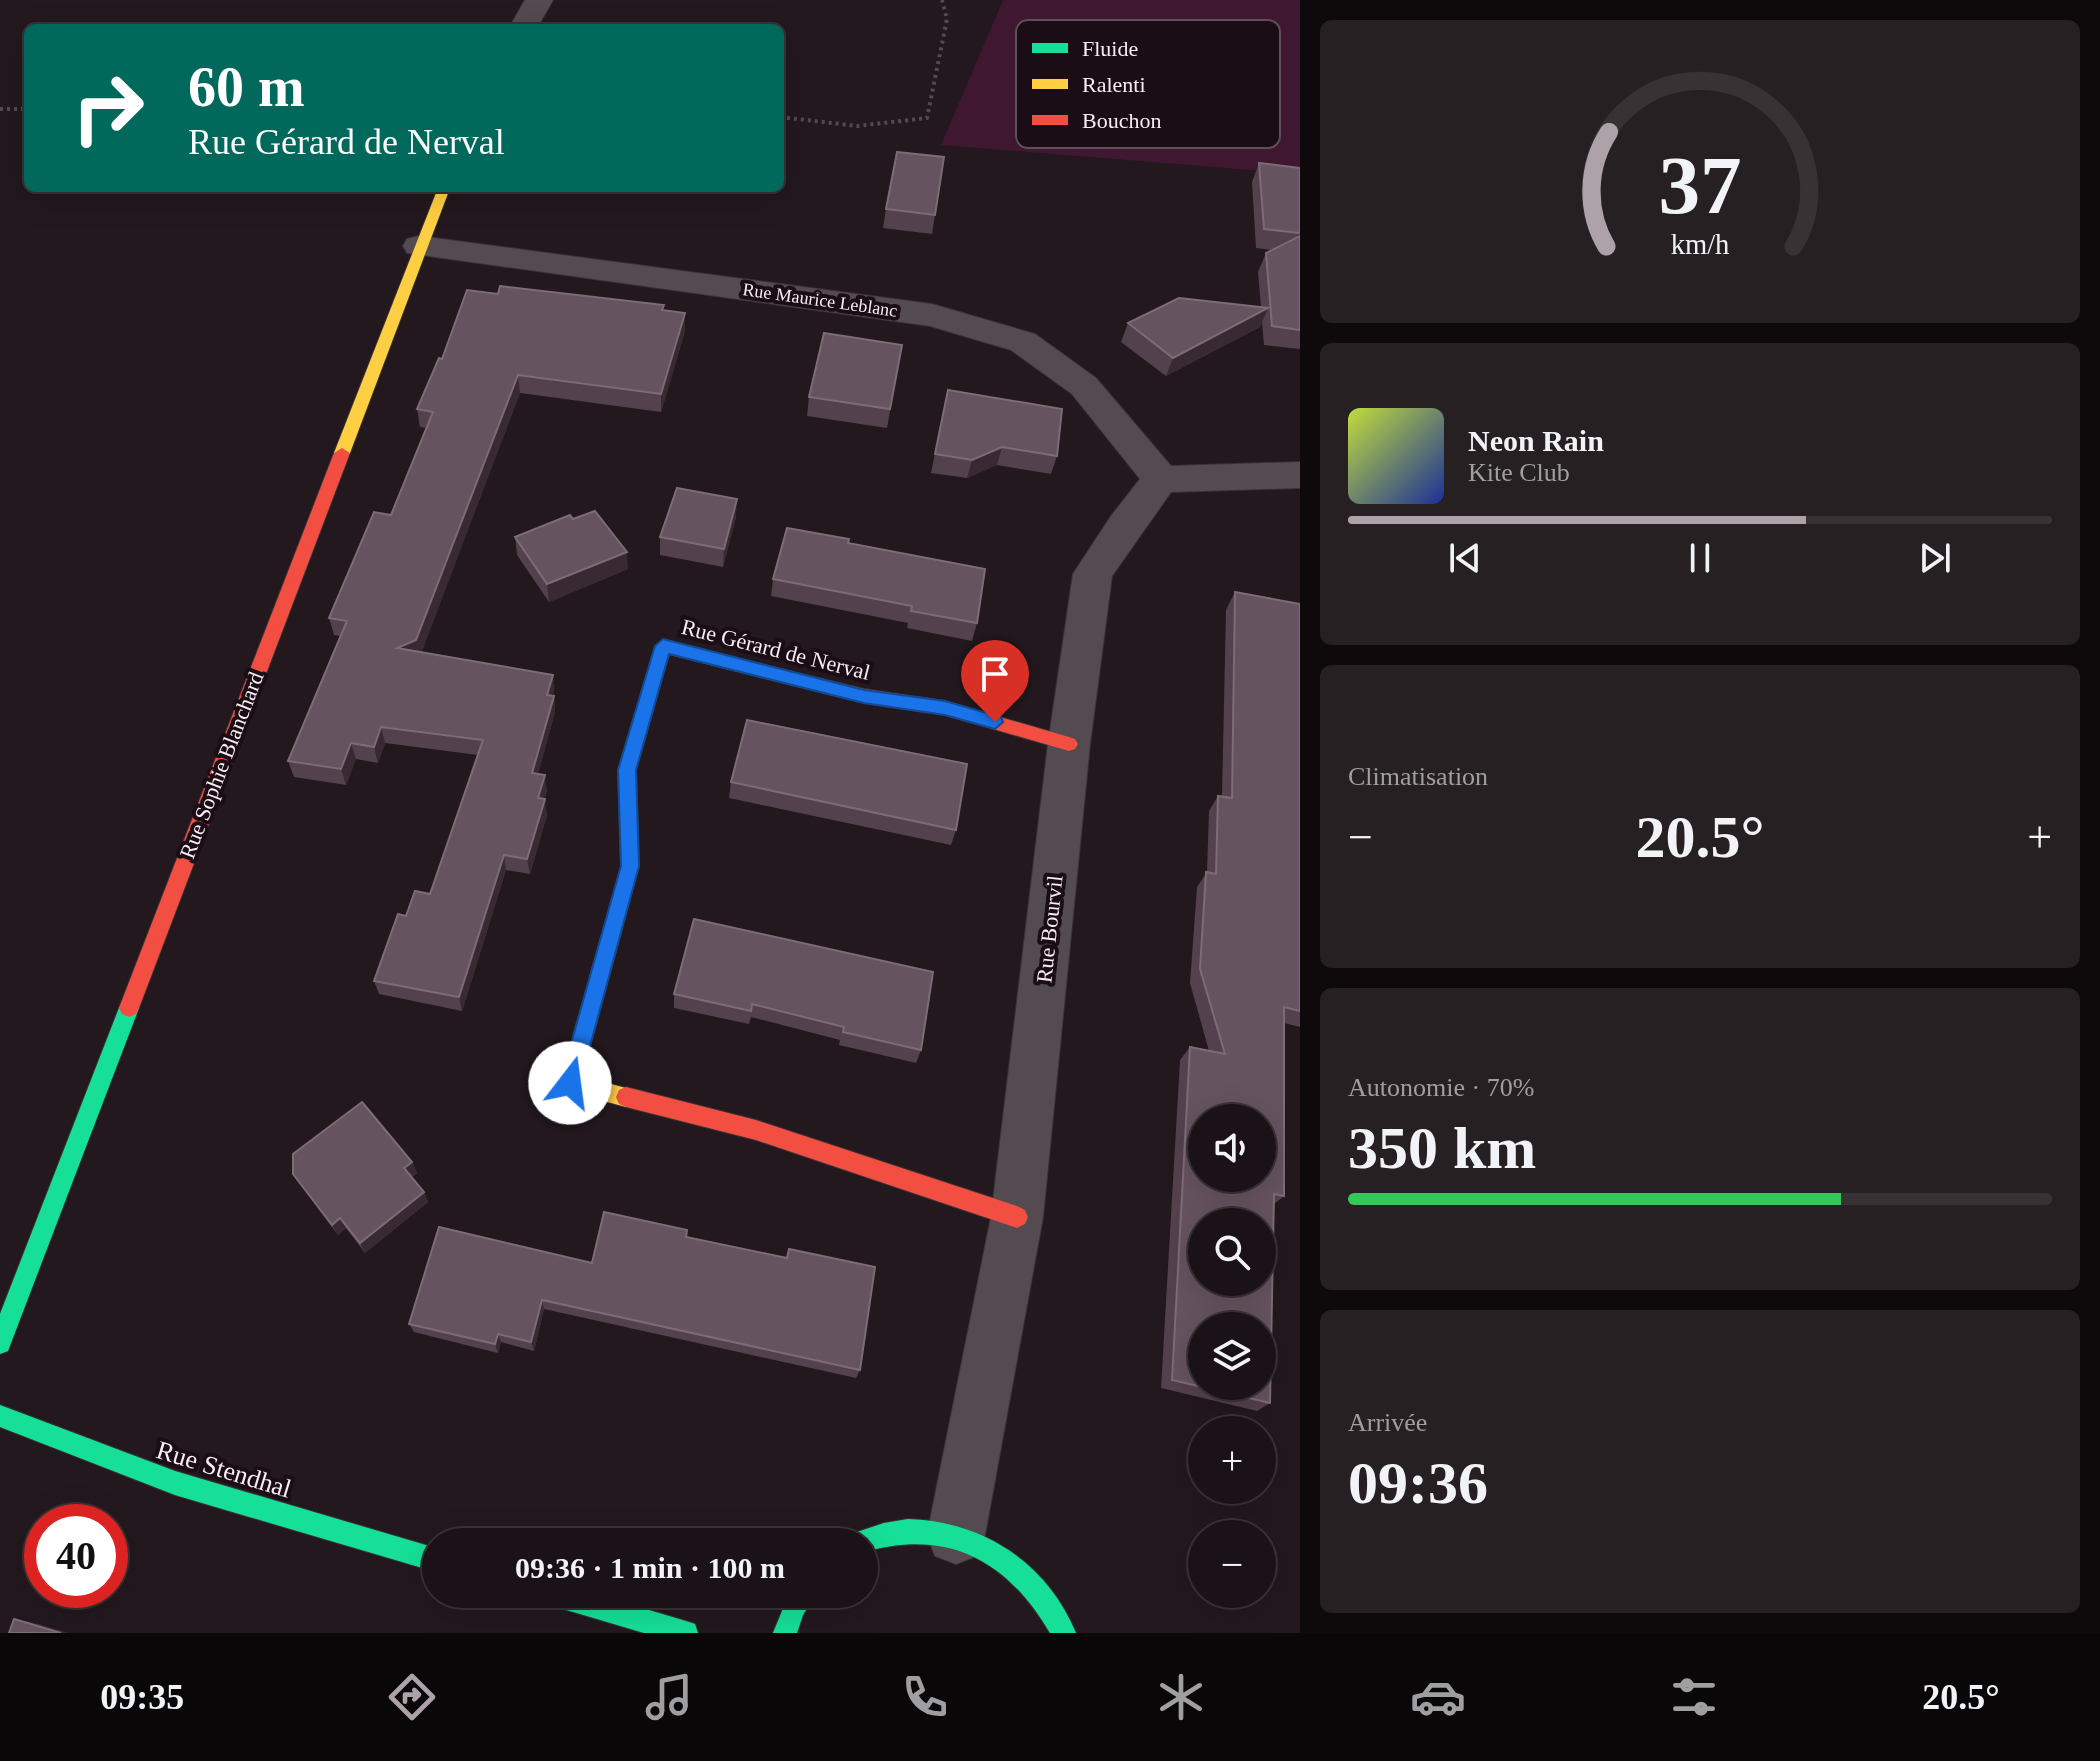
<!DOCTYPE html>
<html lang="fr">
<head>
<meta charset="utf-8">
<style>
  body { margin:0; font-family:Georgia,serif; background:#272023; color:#f1f3f6; height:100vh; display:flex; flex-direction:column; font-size:30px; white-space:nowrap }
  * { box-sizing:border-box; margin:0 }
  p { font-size:26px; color:#9f9ea1 }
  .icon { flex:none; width:44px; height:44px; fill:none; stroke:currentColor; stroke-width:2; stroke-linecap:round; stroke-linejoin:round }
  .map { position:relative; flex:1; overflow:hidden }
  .side { display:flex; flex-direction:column; gap:20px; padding:20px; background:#0e0a0c; width:800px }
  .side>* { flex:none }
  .guide { position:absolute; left:24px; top:24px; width:760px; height:168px; border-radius:12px; box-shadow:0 8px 32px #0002,0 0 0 2px #383235; background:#00695c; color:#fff; overflow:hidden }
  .controls { position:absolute; left:1188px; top:1104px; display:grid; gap:16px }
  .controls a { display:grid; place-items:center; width:88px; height:88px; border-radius:50%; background:#1a1216; box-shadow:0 8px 32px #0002,0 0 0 2px #383235; font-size:40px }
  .speed { position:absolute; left:24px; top:1504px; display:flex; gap:16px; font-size:40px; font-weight:700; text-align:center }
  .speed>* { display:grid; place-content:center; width:104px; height:104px; border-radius:50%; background:#1a1216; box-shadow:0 8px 32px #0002,0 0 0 2px #383235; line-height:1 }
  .speed .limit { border:12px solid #d22; background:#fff; color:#111 }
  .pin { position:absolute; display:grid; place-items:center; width:68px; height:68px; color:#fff; margin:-82px -34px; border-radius:50% 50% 50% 0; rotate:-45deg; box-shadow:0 0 8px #0007 }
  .pin .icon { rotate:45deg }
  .me { position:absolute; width:88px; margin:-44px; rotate:15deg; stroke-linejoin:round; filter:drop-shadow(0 0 6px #0008) }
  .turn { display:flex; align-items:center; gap:28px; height:168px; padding:0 32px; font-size:36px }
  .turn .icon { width:104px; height:104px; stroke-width:2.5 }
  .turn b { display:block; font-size:56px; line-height:68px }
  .big { font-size:60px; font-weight:800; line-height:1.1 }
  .side .tile { flex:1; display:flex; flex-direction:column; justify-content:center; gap:12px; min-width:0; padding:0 28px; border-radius:12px; background:#272023 }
  .side .dial { align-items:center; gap:0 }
  .dial svg { height:208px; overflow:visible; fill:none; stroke:#383235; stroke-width:7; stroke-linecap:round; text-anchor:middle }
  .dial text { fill:#f1f3f6; stroke:none }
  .song { display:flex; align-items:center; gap:24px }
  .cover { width:96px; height:96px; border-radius:12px; background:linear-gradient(135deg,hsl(70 70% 55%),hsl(230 70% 35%)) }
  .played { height:8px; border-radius:4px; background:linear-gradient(90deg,#ada2a8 65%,#383235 65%) }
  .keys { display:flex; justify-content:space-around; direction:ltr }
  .heat { display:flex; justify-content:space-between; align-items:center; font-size:44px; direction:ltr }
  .charge { height:12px; border-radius:6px; background:linear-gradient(90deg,#34c759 70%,#383235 0) }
  .trip { position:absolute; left:422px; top:1528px; width:456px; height:80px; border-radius:40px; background:#1a1216; box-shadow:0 8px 32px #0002,0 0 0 2px #383235; font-weight:800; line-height:80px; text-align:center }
  .dock { display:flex; height:128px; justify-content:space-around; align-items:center; background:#0a0709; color:#9f9ea1 }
  .dock .icon { width:56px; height:56px }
  .dock .active { color:#ada2a8 }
  .dock b { font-size:36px; color:#f1f3f6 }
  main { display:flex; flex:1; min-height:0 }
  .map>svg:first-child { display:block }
  .green { fill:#3f1731 }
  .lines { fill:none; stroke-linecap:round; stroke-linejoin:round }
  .street-casing { stroke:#393236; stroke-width:2 }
  .fast-casing { stroke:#393236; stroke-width:2 }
  .slow-casing { stroke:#393236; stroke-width:2 }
  .jam-casing { stroke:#393236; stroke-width:2 }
  .path { stroke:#514b4e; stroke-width:4; stroke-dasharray:3 4; stroke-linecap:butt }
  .street { fill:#534b50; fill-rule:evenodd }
  .fast { fill:#16e098; fill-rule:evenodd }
  .slow { fill:#ffcf43; fill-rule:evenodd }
  .jam { fill:#f24e42; fill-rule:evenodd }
  .wall { fill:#53414d }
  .shaded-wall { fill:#382933 }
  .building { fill:#65535f; stroke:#7c6c76; stroke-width:2; fill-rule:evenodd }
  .route { fill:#1a73e8; stroke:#114b97; stroke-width:2 }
  .labels { text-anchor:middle; stroke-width:8; stroke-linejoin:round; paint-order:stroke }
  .far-street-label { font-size:18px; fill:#f8edf3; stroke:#1b0d15 }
  .street-label { font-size:22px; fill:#f8edf3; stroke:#1b0d15 }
  .near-street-label { font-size:26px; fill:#f8edf3; stroke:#1b0d15 }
  .key { fill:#1b0d15; stroke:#5d5058; stroke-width:2 }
  .key-label { font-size:22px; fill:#f8edf3 }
</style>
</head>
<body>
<main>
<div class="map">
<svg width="1300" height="1633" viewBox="0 0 1300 1633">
  <rect width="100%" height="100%" fill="#22181e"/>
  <polygon class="green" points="1003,0 1300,0 1300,174 941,145"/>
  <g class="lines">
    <defs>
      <g id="street">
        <polygon points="525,0 553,0 537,28 509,28"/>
        <polygon points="419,236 932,304 1035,334 1096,378 1171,466 1300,462 1300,488 1171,492 1112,576 1090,744 1043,1217 985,1535 977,1556 956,1564 935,1556 927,1535 991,1217 1048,744 1073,574 1111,516 1140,479 1072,394 1011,350 930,326 407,253 403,246 407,239"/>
      </g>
      <g id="fast">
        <polygon points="129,999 136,1002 139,1008 11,1343 8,1351 0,1354 0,1314 119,1008 122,1002"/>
        <polygon points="0,1405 175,1471 436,1548 436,1572 175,1495 0,1427"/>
        <path d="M 908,1519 C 983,1521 1047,1563 1076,1633 L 1050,1633 C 1007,1560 948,1528 864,1552 L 864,1542 L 847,1542 L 851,1534 L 884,1523 Z"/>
        <polygon points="541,1594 595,1594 686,1621 695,1624 698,1633 644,1633 553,1606 544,1603"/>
        <polygon points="789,1594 816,1594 803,1615 797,1633 773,1633"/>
      </g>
      <g id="slow">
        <polygon points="438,188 450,188 350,453 342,458 337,457 334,453"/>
        <polygon points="663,640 675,643 677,648 669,654 636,770 639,866 582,1076 633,1090 636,1097 633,1104 626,1107 570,1092 563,1090 560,1083 621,866 618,770 655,646"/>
      </g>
      <g id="jam">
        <polygon points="342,448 350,453 139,1008 136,1014 129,1017 122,1014 119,1008 334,453"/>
        <polygon points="669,642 864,689 945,701 1069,737 1075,739 1078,744 1075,749 1069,751 945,715 864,703 669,654 661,648"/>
        <polygon points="626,1087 756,1120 1017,1206 1025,1210 1028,1217 1025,1224 1017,1228 756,1140 626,1107 619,1104 616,1097 619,1090"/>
      </g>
    </defs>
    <use href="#street" class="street-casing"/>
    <use href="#fast" class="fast-casing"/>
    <use href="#slow" class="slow-casing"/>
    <use href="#jam" class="jam-casing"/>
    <g class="path">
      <polyline points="0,109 28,109"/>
      <polyline points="780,117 857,126 927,118 947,19 942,0"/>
    </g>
    <use href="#street" class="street"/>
    <use href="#fast" class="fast"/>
    <use href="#slow" class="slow"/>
    <use href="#jam" class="jam"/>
  </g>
  <g class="wall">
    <polygon points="1259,163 1300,168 1300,349 1264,345 1262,322 1260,327 1166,376 1121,342 1128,323 1261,307 1258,272 1266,253 1273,250 1256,248 1252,182"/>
    <polygon points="886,209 935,215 932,234 883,228"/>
    <polygon points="664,310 685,331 661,412 520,393 421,652 553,675 555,712 538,774 547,791 544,799 547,815 530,874 506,870 462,1011 379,994 374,981 406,916 430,894 478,755 385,743 378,763 356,759 346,785 294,777 288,761 340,636 334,635 329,618 391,515 427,428 420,427 417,409 442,359"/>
    <polygon points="902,345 887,428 807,416 809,397"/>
    <polygon points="948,390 1057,456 1051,474 997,465 967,478 931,473"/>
    <polygon points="736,517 723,567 660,555 660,537"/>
    <polygon points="573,519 628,569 549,602 517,555 515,537"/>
    <polygon points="848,543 977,623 972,641 907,628 908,623 771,596 773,579"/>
    <polygon points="1235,592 1300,604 1300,1027 1284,1023 1284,1196 1274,1204 1270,1403 1257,1411 1161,1388 1180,1060 1190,1047 1209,1051 1190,983 1197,887 1207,872 1209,811 1218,796 1222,796 1226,610"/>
    <polygon points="731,782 956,830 951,845 729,798"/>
    <polygon points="694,919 921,1050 916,1063 839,1045 840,1040 751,1017 749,1024 674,1008 674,994"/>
    <polygon points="412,1162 417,1173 412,1177 424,1192 428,1202 365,1253 346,1228 338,1235 293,1174"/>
    <polygon points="687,1237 787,1258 789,1249 860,1370 856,1378 544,1309 534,1351 501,1342 498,1353 414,1332 409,1324 592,1263"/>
  </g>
  <g class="shaded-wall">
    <polygon points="1268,308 1260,327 1166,376 1173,358"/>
    <polygon points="685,313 685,331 661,412 661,394"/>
    <polygon points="518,375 520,393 420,657 397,648"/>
    <polygon points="1002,447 997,465 967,478 972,460"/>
    <polygon points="737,499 736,517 723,567 724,549"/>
    <polygon points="627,552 628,569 549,602 547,584"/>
    <polygon points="553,675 555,712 534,789 532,773 547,695"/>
    <polygon points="381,727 385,743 378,763 374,747"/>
    <polygon points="351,743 356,759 346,785 341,769"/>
    <polygon points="545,775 547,791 540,814 538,798"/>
    <polygon points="545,799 547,815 530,874 527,859"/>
    <polygon points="504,855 506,870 462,1011 459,997"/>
    <polygon points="412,1162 417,1173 409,1179 404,1168"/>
    <polygon points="424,1192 428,1202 365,1253 360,1243"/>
    <polygon points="340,1218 346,1228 338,1235 332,1225"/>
    <polygon points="542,1300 544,1309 534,1351 531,1342"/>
    <polygon points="498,1334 501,1342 498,1353 495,1344"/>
    <polygon points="14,1619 39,1624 69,1633 61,1633"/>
  </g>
  <g class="building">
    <polygon points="897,152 944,157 935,215 886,209"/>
    <polygon points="1259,163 1300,168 1300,233 1264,229"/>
    <polygon points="1300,236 1300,330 1272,326 1266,253"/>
    <polygon points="500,286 664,305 662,310 685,313 661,394 518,375 416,640 397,648 553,675 547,695 554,696 532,773 545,775 538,798 545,799 527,859 504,855 459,997 374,981 398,914 406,916 415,891 430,894 483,740 381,727 374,747 351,743 341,769 288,761 347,621 329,618 374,512 391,515 433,412 417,409 439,358 442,359 467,290 498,294"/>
    <polygon points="1179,298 1268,308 1173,358 1128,323"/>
    <polygon points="824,333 902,345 890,409 809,397"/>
    <polygon points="948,390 1062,409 1057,456 1002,447 972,460 935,454"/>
    <polygon points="677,488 737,499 724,549 660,537"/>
    <polygon points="595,511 627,552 547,584 515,537 570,515 573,519"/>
    <polygon points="787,528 849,539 848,543 985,569 977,623 911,611 912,606 773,579"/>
    <path d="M 1235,592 L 1300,604 L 1300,1011 L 1284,1007 L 1284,1196 L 1274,1194 L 1270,1403 L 1172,1380 L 1190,1047 L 1225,1054 L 1200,969 L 1206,872 L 1216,874 L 1218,796 L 1232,798 ZM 1202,1118 L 1262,1118 L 1262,1178 L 1202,1178 ZM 1202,1222 L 1262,1222 L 1262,1282 L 1202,1282 ZM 1202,1326 L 1262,1326 L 1262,1386 L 1202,1386 Z"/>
    <polygon points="747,720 967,764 956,830 731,782"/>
    <polygon points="694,919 933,972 921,1050 843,1032 844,1027 752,1004 751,1011 674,994"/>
    <polygon points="362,1102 412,1162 404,1168 424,1192 360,1243 340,1218 332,1225 293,1174 293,1154"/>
    <polygon points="604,1212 687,1230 686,1237 787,1258 789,1249 875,1267 860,1370 542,1300 531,1342 498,1334 495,1344 409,1324 439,1227 592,1263"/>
    <polygon points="14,1619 61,1633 9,1633"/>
  </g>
  <polygon class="route" points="663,639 864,690 945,701 1001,717 1003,722 995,729 945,715 864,703 669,654 636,770 639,866 580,1083 577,1090 570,1093 563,1090 560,1083 621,866 618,770 655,646"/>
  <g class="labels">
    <g class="far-street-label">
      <text transform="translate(820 300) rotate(8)" y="6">Rue Maurice Leblanc</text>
    </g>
    <g class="street-label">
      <text transform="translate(776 649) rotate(14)" y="8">Rue Gérard de Nerval</text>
      <text transform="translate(221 765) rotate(-69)" y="8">Rue Sophie Blanchard</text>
      <text transform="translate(1049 929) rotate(-84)" y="8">Rue Bourvil</text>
    </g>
    <g class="near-street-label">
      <text transform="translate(224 1469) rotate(17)" y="9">Rue Stendhal</text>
    </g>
  </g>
  <rect x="1016" y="20" width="264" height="128" rx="12" class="key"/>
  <rect x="1032" y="43" width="36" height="10" fill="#16e098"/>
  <rect x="1032" y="79" width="36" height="10" fill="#ffcf43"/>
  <rect x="1032" y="115" width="36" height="10" fill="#f24e42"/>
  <g class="key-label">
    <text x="1082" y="56">Fluide</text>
    <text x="1082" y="92">Ralenti</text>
    <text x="1082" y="128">Bouchon</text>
  </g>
</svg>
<div class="controls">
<a><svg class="icon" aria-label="sound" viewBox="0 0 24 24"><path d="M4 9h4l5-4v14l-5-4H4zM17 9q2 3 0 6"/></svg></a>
<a><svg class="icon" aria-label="search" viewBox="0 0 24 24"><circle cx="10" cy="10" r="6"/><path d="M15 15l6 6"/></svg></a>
<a><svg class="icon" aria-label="layers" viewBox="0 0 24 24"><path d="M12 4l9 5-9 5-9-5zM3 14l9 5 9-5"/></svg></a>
<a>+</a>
<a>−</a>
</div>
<div class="speed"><div class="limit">40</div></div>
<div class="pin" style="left:995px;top:722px;background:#d93025"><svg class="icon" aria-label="arrive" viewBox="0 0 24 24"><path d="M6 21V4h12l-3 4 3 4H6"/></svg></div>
<svg class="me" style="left:570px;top:1083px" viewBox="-20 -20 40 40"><circle r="19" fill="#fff"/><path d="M0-13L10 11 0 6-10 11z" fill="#1a73e8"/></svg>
<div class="trip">09:36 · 1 min · 100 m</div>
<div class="guide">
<div class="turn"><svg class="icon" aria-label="right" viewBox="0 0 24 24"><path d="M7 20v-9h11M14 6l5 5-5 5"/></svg><div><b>60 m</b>Rue Gérard de Nerval</div></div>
</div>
</div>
<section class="side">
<div class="tile dial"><svg viewBox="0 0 100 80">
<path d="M14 69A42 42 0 1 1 86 69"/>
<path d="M14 69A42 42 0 0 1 15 25" stroke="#ada2a8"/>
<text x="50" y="56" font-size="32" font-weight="700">37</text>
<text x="50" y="72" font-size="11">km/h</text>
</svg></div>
<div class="tile">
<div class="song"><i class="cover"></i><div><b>Neon Rain</b><p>Kite Club</p></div></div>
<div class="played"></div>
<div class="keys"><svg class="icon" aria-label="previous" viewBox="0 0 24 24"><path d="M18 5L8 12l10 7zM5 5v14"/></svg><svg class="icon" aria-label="pause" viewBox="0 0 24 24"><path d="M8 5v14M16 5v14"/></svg><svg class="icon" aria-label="next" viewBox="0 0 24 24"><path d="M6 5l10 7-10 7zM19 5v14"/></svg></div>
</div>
<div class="tile"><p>Climatisation</p>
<div class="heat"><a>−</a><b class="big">20.5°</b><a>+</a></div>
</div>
<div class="tile"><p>Autonomie · 70%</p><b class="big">350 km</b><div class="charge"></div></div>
<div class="tile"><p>Arrivée</p><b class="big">09:36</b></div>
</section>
</main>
<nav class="dock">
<b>09:35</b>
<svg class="icon active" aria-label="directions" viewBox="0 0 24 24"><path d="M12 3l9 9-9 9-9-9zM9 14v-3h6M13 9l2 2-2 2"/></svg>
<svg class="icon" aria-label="music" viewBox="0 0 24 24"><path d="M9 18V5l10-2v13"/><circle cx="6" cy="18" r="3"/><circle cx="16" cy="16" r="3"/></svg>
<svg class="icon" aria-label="phone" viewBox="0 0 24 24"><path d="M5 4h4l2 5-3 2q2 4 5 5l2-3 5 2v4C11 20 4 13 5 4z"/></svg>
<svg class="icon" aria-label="climate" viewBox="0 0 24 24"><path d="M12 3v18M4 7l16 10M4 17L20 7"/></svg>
<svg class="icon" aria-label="car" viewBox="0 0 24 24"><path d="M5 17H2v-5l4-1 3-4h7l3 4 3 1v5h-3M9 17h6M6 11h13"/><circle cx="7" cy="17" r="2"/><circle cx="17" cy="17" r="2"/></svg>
<svg class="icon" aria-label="filters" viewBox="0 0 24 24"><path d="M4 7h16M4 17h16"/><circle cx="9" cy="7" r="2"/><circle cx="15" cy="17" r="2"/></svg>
<b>20.5°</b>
</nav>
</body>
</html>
